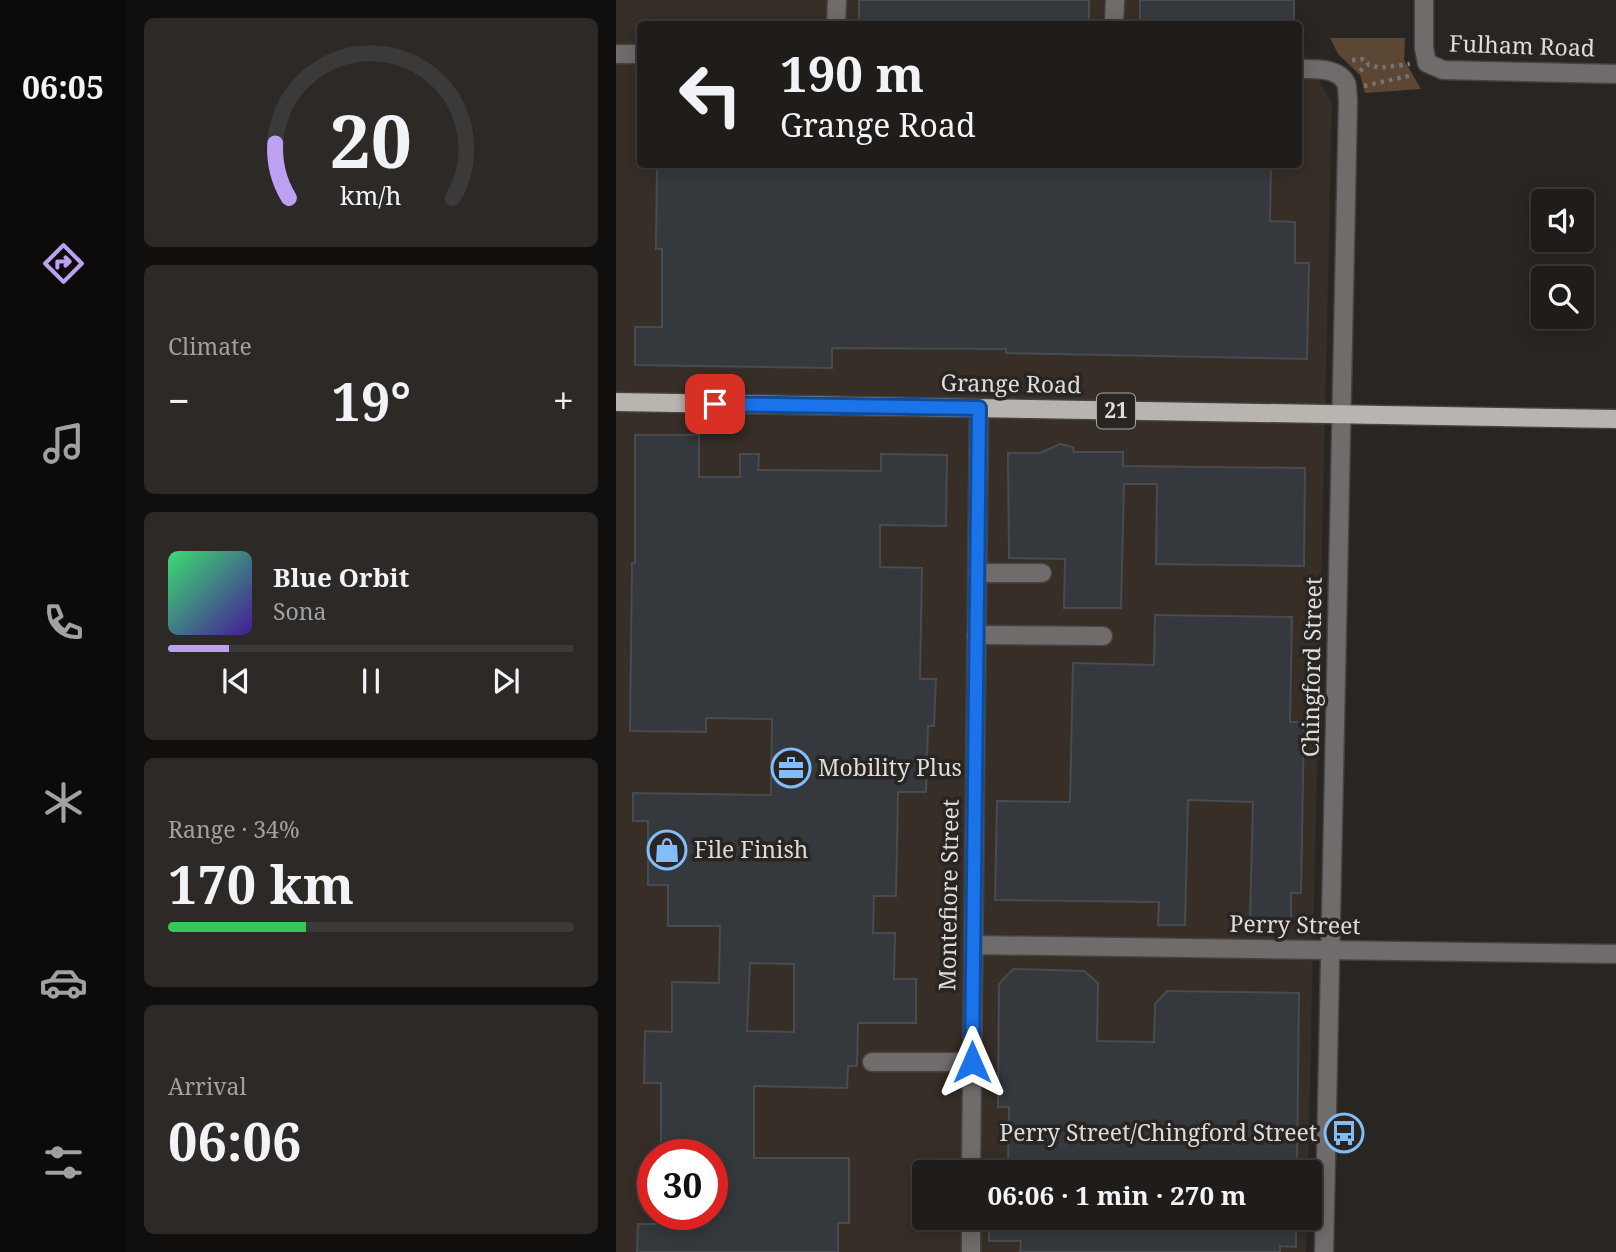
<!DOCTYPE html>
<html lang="en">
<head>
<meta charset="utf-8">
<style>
  body { margin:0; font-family:"Noto Serif",serif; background:#2c2927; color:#f1f3f6; height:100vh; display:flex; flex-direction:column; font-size:26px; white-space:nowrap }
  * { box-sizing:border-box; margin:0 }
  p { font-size:23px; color:#a1a1a2 }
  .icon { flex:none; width:38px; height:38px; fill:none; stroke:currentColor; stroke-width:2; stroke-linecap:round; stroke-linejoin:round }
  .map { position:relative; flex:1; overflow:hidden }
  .side { display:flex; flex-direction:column; gap:18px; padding:18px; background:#110f0e; width:490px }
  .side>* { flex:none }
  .hud { position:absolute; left:21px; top:21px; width:665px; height:147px; border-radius:7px; box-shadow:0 4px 18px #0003,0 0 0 2px #3c3a39; background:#1f1c1a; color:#f1f3f6; overflow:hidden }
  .buttons { position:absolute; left:915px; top:189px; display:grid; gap:14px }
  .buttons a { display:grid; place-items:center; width:63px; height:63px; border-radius:7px; background:#1f1c1a; box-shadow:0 4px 18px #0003,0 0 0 2px #3c3a39; font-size:35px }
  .speed { position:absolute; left:21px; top:1139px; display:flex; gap:14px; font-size:35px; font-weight:700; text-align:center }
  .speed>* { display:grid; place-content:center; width:91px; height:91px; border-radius:50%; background:#1f1c1a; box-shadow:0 4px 18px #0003,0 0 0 2px #3c3a39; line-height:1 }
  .speed .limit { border:10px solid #d22; background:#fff; color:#111 }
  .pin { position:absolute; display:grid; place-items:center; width:60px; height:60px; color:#fff; margin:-30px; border-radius:14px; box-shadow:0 4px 10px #0006 }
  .me { position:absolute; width:77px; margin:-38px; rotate:0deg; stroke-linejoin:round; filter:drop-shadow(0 0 5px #0008) }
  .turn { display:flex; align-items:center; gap:24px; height:147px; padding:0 28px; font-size:32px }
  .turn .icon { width:91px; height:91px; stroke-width:2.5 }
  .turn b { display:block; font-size:49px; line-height:60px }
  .big { font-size:52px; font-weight:700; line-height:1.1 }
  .side .widget { flex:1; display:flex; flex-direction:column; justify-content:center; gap:10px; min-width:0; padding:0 24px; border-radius:10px; background:#2c2927 }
  .side .dial { align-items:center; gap:0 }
  .dial svg { height:182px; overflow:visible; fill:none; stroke:#3c3a39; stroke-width:7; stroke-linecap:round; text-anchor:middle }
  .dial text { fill:#f1f3f6; stroke:none }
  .song { display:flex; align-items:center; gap:21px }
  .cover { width:84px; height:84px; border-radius:10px; background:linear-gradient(135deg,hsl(140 70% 55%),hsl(260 70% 35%)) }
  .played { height:7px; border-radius:4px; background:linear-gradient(90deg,#bca0f2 15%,#3c3a39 15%) }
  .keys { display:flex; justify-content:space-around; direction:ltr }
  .heat { display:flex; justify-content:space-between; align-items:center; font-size:38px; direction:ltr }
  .charge { height:10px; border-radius:5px; background:linear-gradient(90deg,#34c759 34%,#3c3a39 0) }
  .trip { position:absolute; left:296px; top:1160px; width:410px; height:70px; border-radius:7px; background:#1f1c1a; box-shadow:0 4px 18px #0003,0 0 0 2px #3c3a39; font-weight:700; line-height:70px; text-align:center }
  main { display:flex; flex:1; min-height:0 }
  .menu { display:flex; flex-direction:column; width:126px; justify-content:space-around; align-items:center; background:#0c0b0a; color:#a1a1a2 }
  .menu .icon { width:49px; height:49px }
  .menu .on { color:#bca0f2 }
  .menu b { font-size:32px; color:#f1f3f6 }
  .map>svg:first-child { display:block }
  .built { fill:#362e27; fill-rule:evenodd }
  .green { fill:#5c4734 }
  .building { fill:#35383c; stroke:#484b50; stroke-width:2; fill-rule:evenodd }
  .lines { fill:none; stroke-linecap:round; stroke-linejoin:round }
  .minor-casing { stroke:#46423f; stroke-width:21 }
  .major-casing { stroke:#46423f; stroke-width:21 }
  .path { stroke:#767370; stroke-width:4.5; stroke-dasharray:3.5 5; stroke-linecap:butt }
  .minor { stroke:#6f6c6b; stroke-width:18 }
  .major { stroke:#b8b4b0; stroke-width:18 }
  .route-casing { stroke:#114b97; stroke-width:18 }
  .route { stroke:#1a73e8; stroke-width:12 }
  .labels { text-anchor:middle; stroke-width:7; stroke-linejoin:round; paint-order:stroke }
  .shield { fill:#292522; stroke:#a8a6a3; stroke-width:2 }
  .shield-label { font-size:21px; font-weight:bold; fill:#dfddda }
  .street-label { font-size:23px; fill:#dfddda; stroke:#292522 }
  .poi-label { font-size:23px; fill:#dfddda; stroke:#292522; text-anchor:start }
</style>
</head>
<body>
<main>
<nav class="menu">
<b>06:05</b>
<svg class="icon on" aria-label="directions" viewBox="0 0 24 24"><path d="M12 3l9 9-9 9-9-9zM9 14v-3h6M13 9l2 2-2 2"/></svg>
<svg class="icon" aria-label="music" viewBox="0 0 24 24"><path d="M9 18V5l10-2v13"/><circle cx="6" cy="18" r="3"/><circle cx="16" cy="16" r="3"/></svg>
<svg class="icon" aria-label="phone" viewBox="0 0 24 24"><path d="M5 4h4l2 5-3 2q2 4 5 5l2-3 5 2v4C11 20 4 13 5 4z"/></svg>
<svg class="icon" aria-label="climate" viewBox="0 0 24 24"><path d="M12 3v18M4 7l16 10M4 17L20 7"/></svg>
<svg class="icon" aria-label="car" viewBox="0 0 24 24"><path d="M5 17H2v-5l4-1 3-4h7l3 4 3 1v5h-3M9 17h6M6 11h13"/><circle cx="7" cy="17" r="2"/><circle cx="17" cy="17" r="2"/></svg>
<svg class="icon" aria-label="filters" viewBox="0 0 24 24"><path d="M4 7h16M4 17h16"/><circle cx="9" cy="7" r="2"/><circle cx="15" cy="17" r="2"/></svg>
</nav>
<section class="side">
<div class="widget dial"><svg viewBox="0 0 100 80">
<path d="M14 69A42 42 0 1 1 86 69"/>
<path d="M14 69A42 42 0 0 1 8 45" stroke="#bca0f2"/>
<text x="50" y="56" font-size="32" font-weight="700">20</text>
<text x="50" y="72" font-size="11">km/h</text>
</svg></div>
<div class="widget"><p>Climate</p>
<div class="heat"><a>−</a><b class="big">19°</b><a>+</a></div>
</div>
<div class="widget">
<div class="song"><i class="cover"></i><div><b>Blue Orbit</b><p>Sona</p></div></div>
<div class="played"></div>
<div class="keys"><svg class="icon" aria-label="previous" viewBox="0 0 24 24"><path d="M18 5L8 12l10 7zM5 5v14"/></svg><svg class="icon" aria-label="pause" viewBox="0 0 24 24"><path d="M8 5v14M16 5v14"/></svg><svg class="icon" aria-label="next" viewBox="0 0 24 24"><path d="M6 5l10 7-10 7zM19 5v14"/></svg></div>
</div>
<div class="widget"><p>Range · 34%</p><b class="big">170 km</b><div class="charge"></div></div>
<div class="widget"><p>Arrival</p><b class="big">06:06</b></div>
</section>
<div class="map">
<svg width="1000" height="1252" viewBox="0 0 1000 1252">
  <rect width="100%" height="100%" fill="#292522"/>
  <path class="built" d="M 0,0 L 678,0 L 678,24 L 24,24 L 24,164 L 682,164 L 683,43 L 716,104 L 692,1172 L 308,1172 L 308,1218 L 691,1218 L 690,1252 L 0,1252 ZM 37,1155 L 96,1155 L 96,1214 L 37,1214 Z"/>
  <polygon class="green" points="714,38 789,38 788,60 805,89 749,93 744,75 722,54"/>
  <g class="building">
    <rect x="243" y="0" width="230" height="24"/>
    <rect x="524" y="0" width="154" height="24"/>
    <polygon points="41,164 655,164 654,221 679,222 679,263 693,263 691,359 390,353 390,349 216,348 216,368 19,365 19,327 46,327 46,249 40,249"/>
    <path d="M 19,435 L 83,435 L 83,477 L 124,477 L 124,454 L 143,454 L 142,470 L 265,471 L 265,454 L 331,455 L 330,526 L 264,525 L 264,567 L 306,568 L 304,679 L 320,679 L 318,726 L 312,726 L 310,792 L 282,792 L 280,896 L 258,896 L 257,933 L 279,933 L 278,979 L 300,979 L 300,1023 L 242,1023 L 241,1066 L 232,1066 L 231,1088 L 138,1086 L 138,1158 L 233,1158 L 233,1223 L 222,1223 L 222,1252 L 21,1252 L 22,1224 L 44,1224 L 44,1214 L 96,1214 L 96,1155 L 45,1155 L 45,1083 L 28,1083 L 29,1031 L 56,1032 L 56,982 L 103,983 L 104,926 L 52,926 L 52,885 L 32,885 L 32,821 L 17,821 L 17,793 L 155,795 L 156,719 L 90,718 L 90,732 L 14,731 L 16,563 L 19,563 ZM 134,963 L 178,964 L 178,1032 L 131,1031 Z"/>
    <polygon points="444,444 457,447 458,452 507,452 507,466 689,468 688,566 540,564 541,484 508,484 505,608 448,608 449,559 393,558 392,453 424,453"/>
    <polygon points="539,615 676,617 674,722 688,722 685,893 675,893 675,920 634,919 637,802 572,800 569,925 542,925 543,902 379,900 381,801 454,802 457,663 538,665"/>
    <polygon points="397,969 468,971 482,983 481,1041 538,1042 539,1004 551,991 683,993 681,1168 642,1167 642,1172 392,1172 393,1107 382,1107 383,984"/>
    <polygon points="373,1218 680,1218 680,1247 664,1246 664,1252 404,1252 405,1241 373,1241"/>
  </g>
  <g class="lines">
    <defs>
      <g id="minor">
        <polyline points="808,0 808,48 811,63 827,70 1000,74"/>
        <polyline points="220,24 221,0"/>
        <polyline points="498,24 499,0"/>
        <polyline points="0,54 24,54"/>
        <path d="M 682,69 C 697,69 722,67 730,83 C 732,87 731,95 732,100 L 708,1252"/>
        <polyline points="361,573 426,573"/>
        <polyline points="360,635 487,636"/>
        <polyline points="357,945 1000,954"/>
        <polyline points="256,1062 356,1062"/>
        <polyline points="355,1172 363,408"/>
        <polyline points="355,1252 355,1218"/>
      </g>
      <polyline id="major" points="0,402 1000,419"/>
    </defs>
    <use href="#minor" class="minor-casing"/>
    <use href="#major" class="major-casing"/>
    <g class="path">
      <polyline points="736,60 746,59 753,64"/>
      <polyline points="744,71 753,64 763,68 794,64"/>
      <polyline points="748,86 797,75"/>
    </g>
    <use href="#minor" class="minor"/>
    <use href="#major" class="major"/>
  </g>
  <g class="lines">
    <defs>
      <polyline id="route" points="99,404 363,408 356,1062"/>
    </defs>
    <use href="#route" class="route-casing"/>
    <use href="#route" class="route"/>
  </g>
  <defs>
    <symbol id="office-ring" viewBox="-11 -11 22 22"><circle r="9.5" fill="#292522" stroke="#83bcfb" stroke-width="1.5"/><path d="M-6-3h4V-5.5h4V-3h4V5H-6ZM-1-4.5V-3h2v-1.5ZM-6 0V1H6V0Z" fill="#83bcfb"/></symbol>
    <symbol id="shop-ring" viewBox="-11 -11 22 22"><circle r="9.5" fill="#292522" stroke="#83bcfb" stroke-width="1.5"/><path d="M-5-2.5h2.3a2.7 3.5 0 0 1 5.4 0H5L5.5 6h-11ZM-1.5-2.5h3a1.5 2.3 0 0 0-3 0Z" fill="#83bcfb"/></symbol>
    <symbol id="bus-ring" viewBox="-11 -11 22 22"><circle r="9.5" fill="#292522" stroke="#83bcfb" stroke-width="1.5"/><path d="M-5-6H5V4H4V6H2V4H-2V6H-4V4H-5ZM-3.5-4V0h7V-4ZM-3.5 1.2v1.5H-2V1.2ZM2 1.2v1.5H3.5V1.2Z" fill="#83bcfb"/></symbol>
  </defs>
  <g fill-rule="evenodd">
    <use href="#office-ring" x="153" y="746" width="44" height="44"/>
    <use href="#shop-ring" x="29" y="828" width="44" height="44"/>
    <use href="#bus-ring" x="706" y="1111" width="44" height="44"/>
  </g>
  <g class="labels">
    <rect class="shield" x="481" y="393.5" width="38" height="35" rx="5"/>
    <g class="shield-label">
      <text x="500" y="418">21</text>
    </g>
    <g class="street-label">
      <text transform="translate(906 46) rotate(2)" y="8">Fulham Road</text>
      <text transform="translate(395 384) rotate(1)" y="8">Grange Road</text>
      <text transform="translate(696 667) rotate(-89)" y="8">Chingford Street</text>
      <text transform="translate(333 895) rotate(-89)" y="8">Montefiore Street</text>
      <text transform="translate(679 925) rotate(1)" y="8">Perry Street</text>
    </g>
    <g class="poi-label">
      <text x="202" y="776">Mobility Plus</text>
      <text x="78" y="858">File Finish</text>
      <text x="701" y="1141" text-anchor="end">Perry Street/Chingford Street</text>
    </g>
  </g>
</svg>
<div class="buttons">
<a><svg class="icon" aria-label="sound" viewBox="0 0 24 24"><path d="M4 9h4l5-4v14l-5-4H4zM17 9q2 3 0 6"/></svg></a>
<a><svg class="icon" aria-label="search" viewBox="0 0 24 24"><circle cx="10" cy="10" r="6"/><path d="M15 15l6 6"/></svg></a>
</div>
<div class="speed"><div class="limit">30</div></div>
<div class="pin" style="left:99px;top:404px;background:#d93025"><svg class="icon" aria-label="arrive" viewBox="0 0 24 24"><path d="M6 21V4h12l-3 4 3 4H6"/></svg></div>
<svg class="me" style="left:356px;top:1062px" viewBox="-20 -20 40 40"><path d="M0-17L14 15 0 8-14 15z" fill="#1a73e8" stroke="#fff" stroke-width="4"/></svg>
<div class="trip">06:06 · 1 min · 270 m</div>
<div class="hud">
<div class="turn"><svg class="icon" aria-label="left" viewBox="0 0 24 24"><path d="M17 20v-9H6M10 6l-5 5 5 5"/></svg><div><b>190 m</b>Grange Road</div></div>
</div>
</div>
</main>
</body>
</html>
